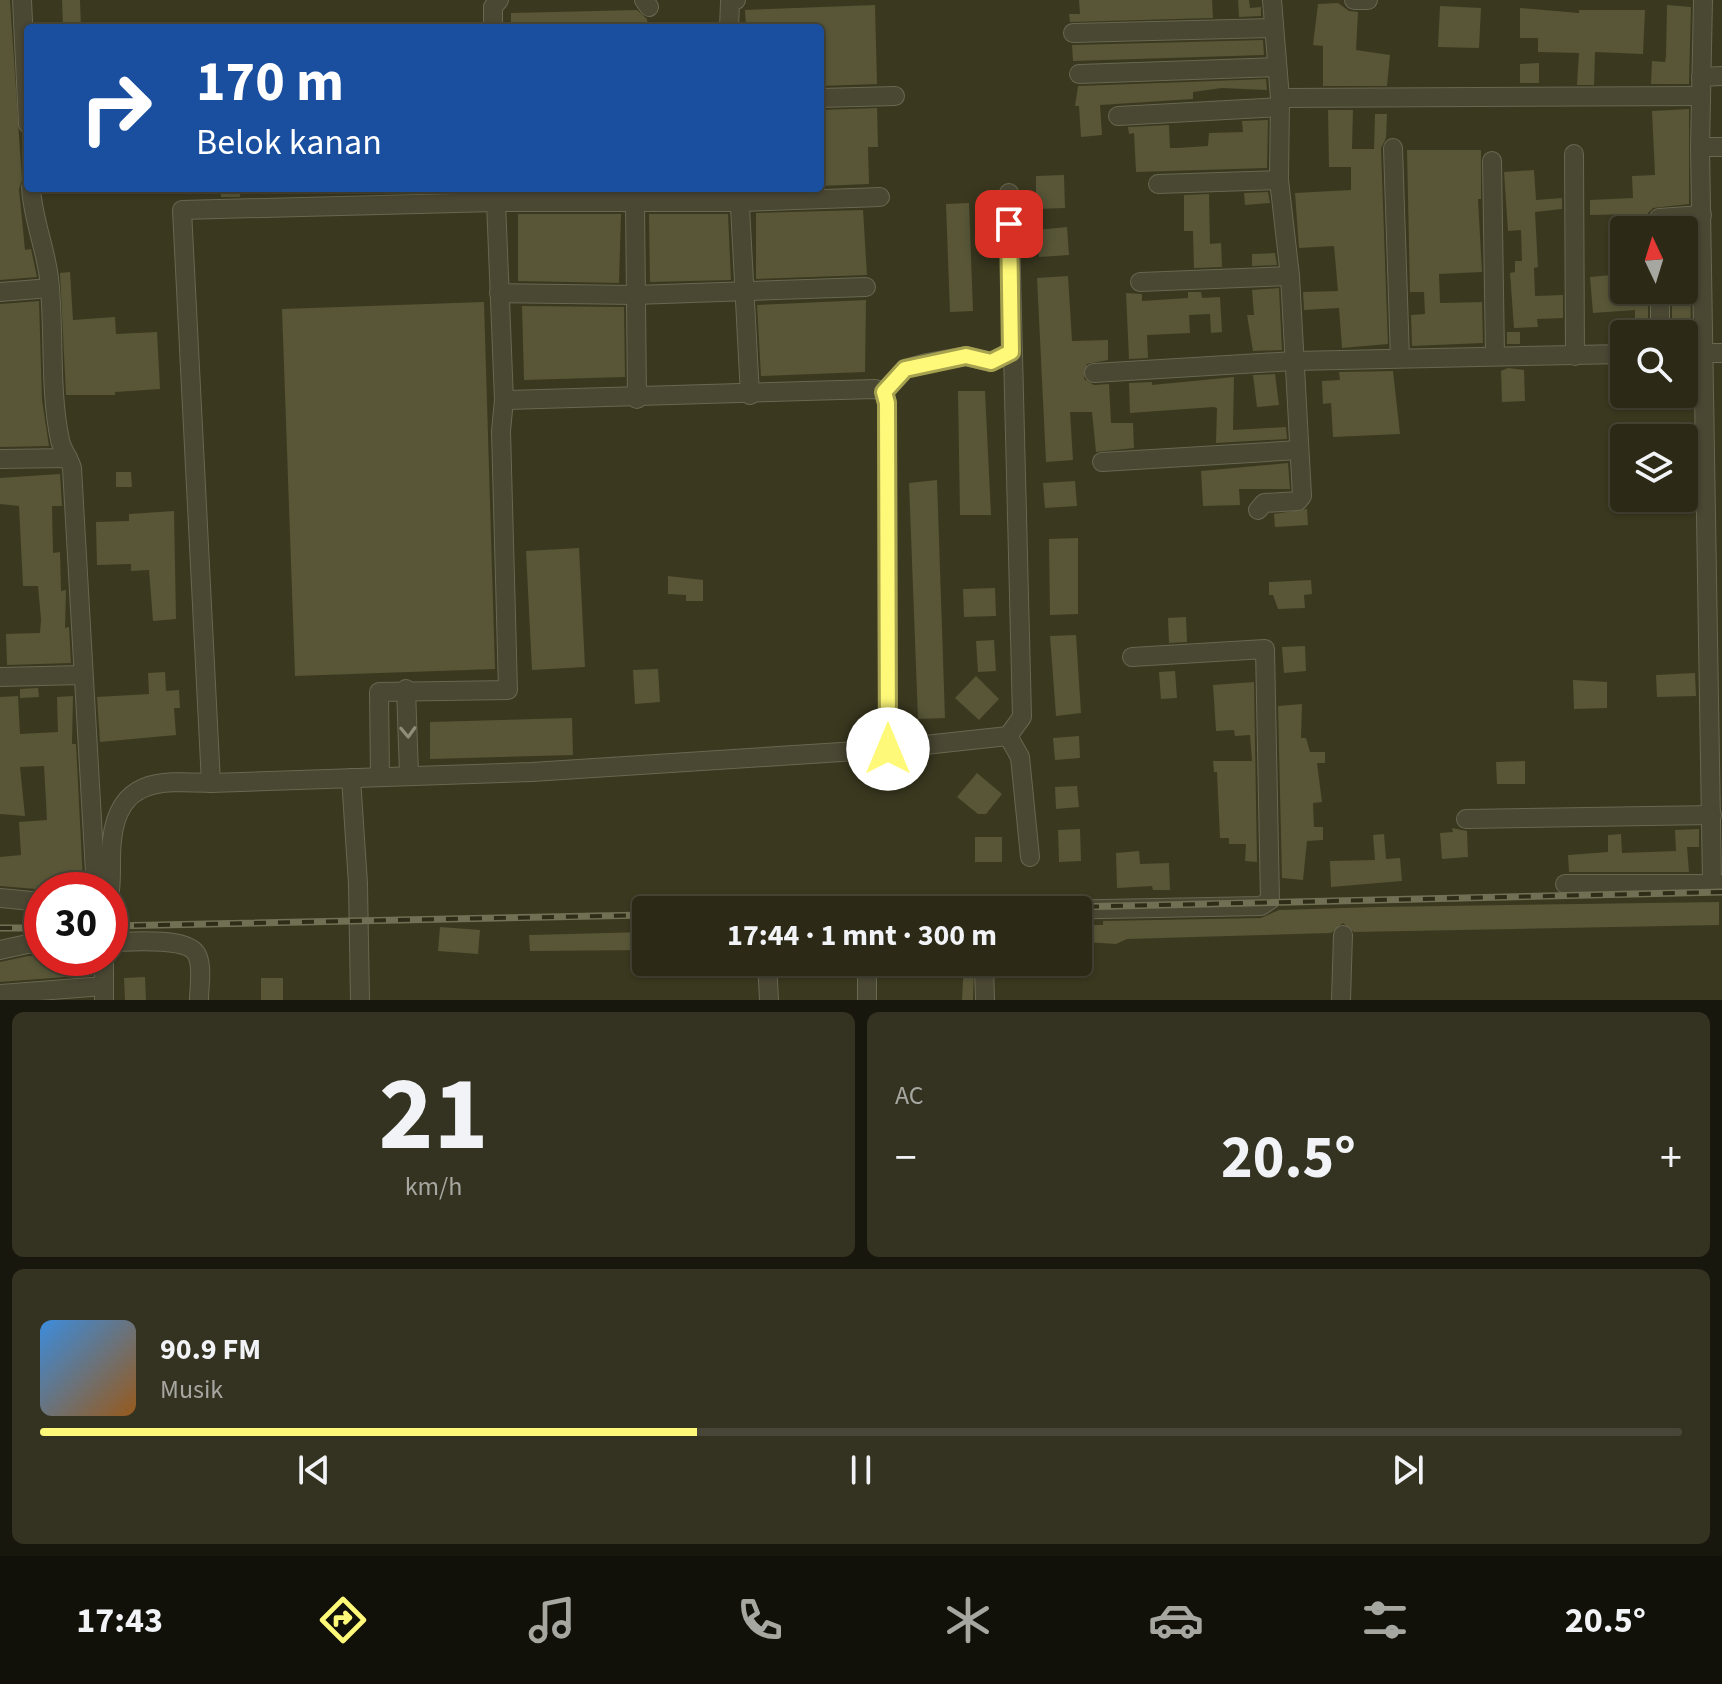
<!DOCTYPE html>
<html lang="id">
<head>
<meta charset="utf-8">
<style>
  body { margin:0; font-family:"Source Sans 3",sans-serif; background:#343220; color:#f1f3f6; height:100vh; display:flex; flex-direction:column; font-size:30px; white-space:nowrap }
  * { box-sizing:border-box; margin:0 }
  p { font-size:26px; color:#a6a7a1 }
  .icon { flex:none; width:44px; height:44px; fill:none; stroke:currentColor; stroke-width:2; stroke-linecap:round; stroke-linejoin:round }
  .map { position:relative; height:1000px; overflow:hidden }
  .side { display:flex; flex-direction:column; gap:12px; padding:12px; background:#18170d; flex:1 }
  .side>* { flex:none }
  .guide { position:absolute; left:24px; top:24px; width:800px; height:168px; border-radius:8px; box-shadow:0 2px 6px #0004,0 0 0 2px #484636; background:#1a4fa0; color:#fff; overflow:hidden }
  .needle { width:52px; rotate:356deg }
  .fabs { position:absolute; left:1610px; top:216px; display:grid; gap:16px }
  .fabs a { display:grid; place-items:center; width:88px; height:88px; border-radius:8px; background:#2c2a17; box-shadow:0 2px 6px #0004,0 0 0 2px #484636; font-size:40px }
  .speed { position:absolute; left:24px; top:872px; display:flex; gap:16px; font-size:40px; font-weight:700; text-align:center }
  .speed>* { display:grid; place-content:center; width:104px; height:104px; border-radius:50%; background:#2c2a17; box-shadow:0 2px 6px #0004,0 0 0 2px #484636; line-height:1 }
  .speed .limit { border:12px solid #d22; background:#fff; color:#111 }
  .pin { position:absolute; display:grid; place-items:center; width:68px; height:68px; color:#fff; margin:-34px; border-radius:16px; box-shadow:0 4px 12px #0006 }
  .me { position:absolute; width:88px; margin:-44px; rotate:0deg; stroke-linejoin:round; filter:drop-shadow(0 0 6px #0008) }
  .turn { display:flex; align-items:center; gap:28px; height:168px; padding:0 40px; font-size:36px }
  .turn .icon { width:104px; height:104px; stroke-width:2.5 }
  .turn b { display:block; font-size:56px; line-height:68px }
  .big { font-size:60px; font-weight:700; line-height:1.1 }
  .side .tile { flex:1; display:flex; flex-direction:column; justify-content:center; gap:12px; min-width:0; padding:0 28px; border-radius:12px; background:#343220 }
  .side .dial { align-items:center; gap:0 }
  .dial b { font-size:104px; line-height:1 }
  .song { display:flex; align-items:center; gap:24px }
  .cover { width:96px; height:96px; border-radius:12px; background:linear-gradient(135deg,hsl(210 70% 55%),hsl(30 70% 35%)) }
  .played { height:8px; border-radius:4px; background:linear-gradient(90deg,#fff97a 40%,#484636 40%) }
  .keys { display:flex; justify-content:space-around; direction:ltr }
  .heat { display:flex; justify-content:space-between; align-items:center; font-size:44px; direction:ltr }
  .side .tiles { flex:1; display:grid; gap:12px; grid-template-columns:1fr 1fr }
  .tile:last-child { grid-column:span 2 }
  .trip { position:absolute; left:632px; top:896px; width:460px; height:80px; border-radius:8px; background:#2c2a17; box-shadow:0 2px 6px #0004,0 0 0 2px #484636; font-weight:700; line-height:80px; text-align:center }
  .tab-bar { display:flex; height:128px; justify-content:space-around; align-items:center; background:#121109; color:#a6a7a1 }
  .tab-bar .icon { width:56px; height:56px }
  .tab-bar .selected { color:#fff97a }
  .tab-bar b { font-size:36px; color:#f1f3f6 }
  .map>svg:first-child { display:block }
  .building { fill:#585637 }
  .lines { fill:none; stroke-linecap:round; stroke-linejoin:round }
  .minor-casing { stroke:#686750; stroke-width:20 }
  .minor { stroke:#4a4833; stroke-width:18 }
  .rail-casing { stroke:#727054; stroke-width:7 }
  .rail { stroke:#2f2d18; stroke-width:4; stroke-dasharray:12; stroke-linecap:butt }
  .oneway { stroke:#8f8d76 }
  .route-casing { stroke:#a6a24f; stroke-width:20 }
  .route { stroke:#fff97a; stroke-width:14 }
</style>
</head>
<body>
<div class="map">
<svg width="1722" height="1000" viewBox="0 0 1722 1000">
  <rect width="100%" height="100%" fill="#3a381f"/>
  <g class="building">
    <polygon points="0,0 10,0 22,180 19,189 25,250 31,249 37,277 0,280"/>
    <polygon points="62,0 80,0 81,28 63,28"/>
    <polygon points="1079,0 1212,0 1213,18 1070,22 1069,14 1080,14"/>
    <polygon points="1238,0 1249,0 1250,8 1261,7 1261,16 1239,17"/>
    <polygon points="1338,3 1349,11 1358,12 1356,50 1390,55 1387,86 1323,86 1323,46 1313,45 1318,4"/>
    <polygon points="875,5 877,84 820,86 820,28 746,28 745,10"/>
    <polygon points="1667,5 1691,7 1689,84 1651,84 1652,61 1665,62 1666,56"/>
    <polygon points="1440,6 1481,8 1479,48 1438,47"/>
    <polygon points="1520,8 1579,13 1579,10 1645,10 1643,54 1595,52 1594,85 1577,85 1579,53 1538,52 1538,38 1520,38"/>
    <polygon points="637,10 647,19 648,28 511,28 511,13"/>
    <polygon points="1263,40 1264,55 1073,61 1072,45"/>
    <polygon points="1539,63 1539,83 1520,83 1520,64"/>
    <polygon points="1266,79 1267,90 1222,88 1193,92 1193,99 1100,105 1102,135 1081,137 1079,106 1075,106 1078,86"/>
    <polygon points="877,108 878,147 868,147 869,184 820,186 820,110"/>
    <polygon points="1689,109 1689,204 1653,208 1648,213 1647,230 1632,230 1631,214 1590,215 1590,200 1633,198 1632,176 1655,175 1652,111"/>
    <polygon points="1328,110 1353,110 1352,149 1374,149 1375,114 1387,114 1386,138 1381,148 1388,344 1342,348 1339,308 1304,310 1303,292 1338,291 1334,246 1299,248 1295,193 1351,190 1351,167 1329,167"/>
    <polygon points="1268,120 1267,168 1136,172 1134,133 1129,134 1128,127 1169,125 1170,148 1178,148 1208,146 1209,133 1243,132 1242,121"/>
    <polygon points="1407,150 1481,150 1481,199 1478,199 1482,272 1439,274 1440,303 1482,302 1483,343 1412,346 1411,315 1425,314 1424,292 1410,292"/>
    <polygon points="1534,170 1536,200 1562,198 1562,209 1535,212 1538,267 1534,268 1535,296 1563,295 1563,318 1537,319 1538,327 1514,328 1510,273 1515,272 1515,261 1522,261 1521,230 1508,231 1504,172"/>
    <polygon points="1064,175 1065,208 1036,209 1036,176"/>
    <polygon points="220,188 240,188 240,197 221,197"/>
    <rect x="518" y="188" width="103" height="2"/>
    <polygon points="1268,192 1270,203 1245,205 1244,193"/>
    <polygon points="1209,194 1210,244 1221,243 1222,267 1194,268 1193,231 1184,231 1184,195"/>
    <polygon points="969,203 973,311 950,312 946,204"/>
    <polygon points="863,210 867,275 756,279 756,213"/>
    <polygon points="518,214 621,214 619,283 518,281"/>
    <polygon points="649,214 728,214 731,280 650,282"/>
    <polygon points="1067,227 1069,255 1039,257 1037,230"/>
    <polygon points="1684,249 1690,249 1691,341 1684,341 1684,334 1673,334 1672,330 1672,290 1684,290"/>
    <polygon points="1275,253 1277,265 1252,266 1252,254"/>
    <polygon points="70,272 73,320 115,317 116,334 157,332 160,389 115,392 115,395 66,395 60,273"/>
    <polygon points="1624,274 1624,290 1648,290 1648,330 1635,331 1635,310 1593,313 1590,277"/>
    <polygon points="1068,276 1072,341 1108,340 1108,360 1087,364 1084,379 1094,385 1109,384 1111,423 1133,423 1134,448 1096,452 1092,412 1070,412 1073,460 1046,462 1037,278"/>
    <polygon points="1279,288 1282,350 1253,351 1247,315 1254,315 1252,290"/>
    <polygon points="1188,292 1201,292 1202,298 1220,297 1222,332 1211,333 1210,314 1189,315 1190,333 1147,335 1148,358 1129,359 1126,293 1142,294 1142,301 1188,298"/>
    <polygon points="866,300 865,372 761,376 757,305"/>
    <polygon points="39,301 42,400 49,446 0,447 0,304"/>
    <polygon points="484,302 495,669 295,676 282,309"/>
    <polygon points="522,306 624,307 625,377 524,380"/>
    <rect x="1507" y="332" width="13" height="12"/>
    <polygon points="1508,368 1524,370 1525,401 1502,402 1501,371"/>
    <polygon points="1393,371 1400,434 1333,437 1331,403 1323,404 1322,381 1340,380 1339,372"/>
    <polygon points="1275,374 1279,405 1257,407 1253,375"/>
    <polygon points="1234,377 1233,430 1286,427 1287,439 1216,443 1217,408 1214,407 1130,413 1129,383 1152,382 1152,385"/>
    <polygon points="958,391 985,391 991,515 960,515"/>
    <polygon points="1288,463 1290,489 1239,489 1240,505 1203,506 1201,471"/>
    <polygon points="116,472 131,472 132,487 116,487"/>
    <polygon points="60,474 62,506 52,506 53,553 60,552 61,591 66,590 65,628 69,627 71,663 7,665 6,634 40,633 41,619 38,586 23,586 19,506 0,504 0,478"/>
    <polygon points="937,480 945,718 918,719 909,483"/>
    <polygon points="1075,481 1077,506 1045,508 1043,483"/>
    <polygon points="1307,509 1308,525 1275,527 1274,514"/>
    <polygon points="174,511 176,619 153,621 149,570 131,571 131,564 97,565 96,522 129,521 129,514"/>
    <polygon points="1078,538 1078,614 1050,615 1049,539"/>
    <polygon points="579,548 585,667 532,670 526,551"/>
    <polygon points="668,576 703,580 703,601 686,601 686,595 668,594"/>
    <polygon points="1311,580 1312,594 1304,595 1305,608 1278,609 1273,595 1269,595 1269,582"/>
    <polygon points="995,588 996,616 964,617 963,589"/>
    <polygon points="1186,617 1187,642 1169,643 1168,618"/>
    <polygon points="1076,635 1081,713 1056,716 1050,636"/>
    <polygon points="994,640 996,671 978,672 976,641"/>
    <polygon points="1305,646 1306,671 1284,673 1282,647"/>
    <polygon points="658,669 660,702 635,704 633,670"/>
    <polygon points="1175,671 1177,698 1161,699 1159,672"/>
    <polygon points="165,672 166,691 179,690 180,708 174,708 176,735 100,742 97,697 149,694 148,673"/>
    <polygon points="1695,673 1696,696 1657,697 1656,675"/>
    <polygon points="976,676 999,699 979,720 955,698"/>
    <polygon points="1573,680 1607,682 1607,708 1574,709"/>
    <polygon points="1254,682 1257,862 1245,861 1246,844 1229,844 1229,838 1220,838 1217,772 1214,772 1213,761 1252,761 1250,735 1235,736 1234,730 1216,731 1213,685"/>
    <polygon points="38,688 39,697 20,698 20,689"/>
    <polygon points="18,696 20,734 58,732 57,697 73,696 72,744 76,744 83,881 48,883 48,890 0,886 0,857 21,855 19,822 47,820 44,766 20,767 25,816 0,814 0,697"/>
    <polygon points="1302,704 1301,738 1306,738 1310,752 1325,752 1325,763 1317,763 1322,802 1313,803 1314,827 1323,827 1323,840 1307,841 1303,880 1282,878 1278,706"/>
    <polygon points="572,718 573,755 430,759 430,722"/>
    <polygon points="1079,736 1080,758 1055,760 1053,738"/>
    <polygon points="1525,761 1525,784 1497,784 1496,762"/>
    <polygon points="977,773 1002,794 986,814 978,814 957,797"/>
    <polygon points="1077,786 1079,807 1056,809 1055,787"/>
    <polygon points="1452,828 1467,831 1468,857 1442,859 1440,833 1453,832"/>
    <polygon points="1080,829 1081,861 1059,862 1058,830"/>
    <polygon points="1699,829 1699,847 1687,847 1689,872 1569,872 1568,855 1608,852 1608,835 1621,834 1622,853 1676,851 1675,830"/>
    <polygon points="1384,834 1386,859 1400,858 1402,881 1331,887 1330,861 1375,860 1373,835"/>
    <rect x="975" y="837" width="27" height="25"/>
    <polygon points="1139,851 1140,864 1169,863 1170,890 1153,890 1152,886 1117,888 1116,853"/>
    <polygon points="1719,902 1719,925 1354,932 1343,923 1331,933 1127,939 1116,944 1085,942 1085,925 1103,925 1103,921 1261,918 1279,910 1376,907"/>
    <polygon points="440,927 480,930 478,954 438,951"/>
    <polygon points="646,932 646,950 530,951 529,935"/>
    <polygon points="28,956 92,958 92,975 0,982 0,962"/>
    <polygon points="964,962 974,962 973,1000 962,1000"/>
    <polygon points="145,977 146,1000 125,1000 124,978"/>
    <rect x="261" y="978" width="22" height="22"/>
  </g>
  <g class="lines">
    <defs>
      <g id="minor">
        <polyline points="22,0 28,124"/>
        <polyline points="644,0 649,7"/>
        <polyline points="1354,0 1368,0"/>
        <polyline points="1703,0 1700,147 1712,884"/>
        <polyline points="493,28 493,7 499,0"/>
        <polyline points="729,28 730,2 736,0"/>
        <polyline points="1073,33 1274,28"/>
        <polyline points="1079,74 1276,67"/>
        <polyline points="1701,77 1722,76"/>
        <polyline points="820,98 895,96"/>
        <polyline points="1280,98 1701,96"/>
        <polyline points="1118,116 1279,107"/>
        <polyline points="1700,147 1722,147"/>
        <polyline points="1393,148 1400,358"/>
        <polyline points="1574,154 1575,356"/>
        <polyline points="1492,161 1495,355"/>
        <polyline points="1158,184 1279,180"/>
        <path d="M 31,188 C 33,220 45,246 49,278 C 55,331 49,387 60,440 C 62,450 69,458 72,468 L 96,890"/>
        <polyline points="739,188 750,395"/>
        <polyline points="635,203 637,399"/>
        <polyline points="1659,230 1659,218 1702,215"/>
        <polyline points="1140,282 1290,276"/>
        <polyline points="1660,290 1660,334"/>
        <polyline points="0,292 50,288"/>
        <polyline points="499,293 635,295 866,287"/>
        <polyline points="1684,353 1722,353"/>
        <polyline points="1094,373 1294,361 1624,354"/>
        <polyline points="884,392 905,369 927,363 966,356 991,362 1011,352"/>
        <polyline points="0,459 68,458"/>
        <polyline points="1102,462 1299,450"/>
        <polyline points="1258,510 1264,503 1298,501 1302,496 1290,276 1279,180 1280,98 1272,0"/>
        <polyline points="0,677 83,675"/>
        <polyline points="406,689 409,774"/>
        <polyline points="1008,736 1020,757 1030,857"/>
        <polyline points="888,749 1008,736 1022,717 1009,193"/>
        <polyline points="380,776 379,692 508,690 501,431 504,400 496,202 740,202 880,197"/>
        <polyline points="351,778 358,884 360,1000"/>
        <polyline points="211,783 182,210 496,202 496,188"/>
        <polyline points="1466,819 1712,815"/>
        <polyline points="1565,884 1722,884"/>
        <path d="M 110,890 C 112,874 110,857 112,840 C 119,777 162,781 211,783 L 532,772 L 888,749 L 887,403 L 884,392 L 875,389 L 504,400"/>
        <polyline points="0,898 42,902"/>
        <polyline points="1051,910 1261,906 1270,900 1265,649 1132,657"/>
        <path d="M 110,942 C 129,942 188,936 197,955 C 203,967 199,987 199,1000"/>
        <polyline points="0,950 32,943 42,946"/>
        <polyline points="767,962 769,1000"/>
        <polyline points="867,962 867,1000"/>
        <polyline points="984,968 985,1000"/>
        <polyline points="0,994 104,986"/>
        <polyline points="104,1000 104,958"/>
        <polyline points="1341,1000 1343,935"/>
      </g>
    </defs>
    <use href="#minor" class="minor-casing"/>
    <use href="#minor" class="minor"/>
    <defs>
      <g id="rail">
        <polyline points="943,910 1722,892"/>
        <polyline points="110,926 646,915"/>
        <polyline points="0,928 42,928"/>
      </g>
    </defs>
    <use href="#rail" class="rail-casing"/>
    <use href="#rail" class="rail"/>
  </g>
  <defs><path id="oneway-chevron" d="M-2-3.5L2.5 0L-2 3.5" fill="none" stroke-width="1.6" stroke-linecap="round" stroke-linejoin="round" transform="scale(2)"/></defs>
  <use class="oneway" href="#oneway-chevron" transform="translate(408 732) rotate(88)"/>
  <g class="lines">
    <defs>
      <polyline id="route" points="888,749 887,403 884,392 905,369 966,356 991,362 1011,352 1009,224"/>
    </defs>
    <use href="#route" class="route-casing"/>
    <use href="#route" class="route"/>
  </g>
</svg>
<div class="fabs">
<a><svg class="needle" viewBox="-14 -14 28 28"><path d="M0-13l5 13h-10z" fill="#e53935"/><path d="M0 13l5-13h-10z" fill="#a6a7a1"/></svg></a>
<a><svg class="icon" aria-label="search" viewBox="0 0 24 24"><circle cx="10" cy="10" r="6"/><path d="M15 15l6 6"/></svg></a>
<a><svg class="icon" aria-label="layers" viewBox="0 0 24 24"><path d="M12 4l9 5-9 5-9-5zM3 14l9 5 9-5"/></svg></a>
</div>
<div class="speed"><div class="limit">30</div></div>
<div class="pin" style="left:1009px;top:224px;background:#d93025"><svg class="icon" aria-label="arrive" viewBox="0 0 24 24"><path d="M6 21V4h12l-3 4 3 4H6"/></svg></div>
<svg class="me" style="left:888px;top:749px" viewBox="-20 -20 40 40"><circle r="19" fill="#fff"/><path d="M0-13L10 11 0 6-10 11z" fill="#fff97a"/></svg>
<div class="trip">17:44 · 1 mnt · 300 m</div>
<div class="guide">
<div class="turn"><svg class="icon" aria-label="right" viewBox="0 0 24 24"><path d="M7 20v-9h11M14 6l5 5-5 5"/></svg><div><b>170 m</b>Belok kanan</div></div>
</div>
</div>
<section class="side">
<div class="tiles">
<div class="tile dial"><b>21</b><p>km/h</p></div>
<div class="tile"><p>AC</p>
<div class="heat"><a>−</a><b class="big">20.5°</b><a>+</a></div>
</div>
<div class="tile">
<div class="song"><i class="cover"></i><div><b>90.9 FM</b><p>Musik</p></div></div>
<div class="played"></div>
<div class="keys"><svg class="icon" aria-label="previous" viewBox="0 0 24 24"><path d="M18 5L8 12l10 7zM5 5v14"/></svg><svg class="icon" aria-label="pause" viewBox="0 0 24 24"><path d="M8 5v14M16 5v14"/></svg><svg class="icon" aria-label="next" viewBox="0 0 24 24"><path d="M6 5l10 7-10 7zM19 5v14"/></svg></div>
</div>
</div>
</section>
<nav class="tab-bar">
<b>17:43</b>
<svg class="icon selected" aria-label="directions" viewBox="0 0 24 24"><path d="M12 3l9 9-9 9-9-9zM9 14v-3h6M13 9l2 2-2 2"/></svg>
<svg class="icon" aria-label="music" viewBox="0 0 24 24"><path d="M9 18V5l10-2v13"/><circle cx="6" cy="18" r="3"/><circle cx="16" cy="16" r="3"/></svg>
<svg class="icon" aria-label="phone" viewBox="0 0 24 24"><path d="M5 4h4l2 5-3 2q2 4 5 5l2-3 5 2v4C11 20 4 13 5 4z"/></svg>
<svg class="icon" aria-label="climate" viewBox="0 0 24 24"><path d="M12 3v18M4 7l16 10M4 17L20 7"/></svg>
<svg class="icon" aria-label="car" viewBox="0 0 24 24"><path d="M5 17H2v-5l4-1 3-4h7l3 4 3 1v5h-3M9 17h6M6 11h13"/><circle cx="7" cy="17" r="2"/><circle cx="17" cy="17" r="2"/></svg>
<svg class="icon" aria-label="filters" viewBox="0 0 24 24"><path d="M4 7h16M4 17h16"/><circle cx="9" cy="7" r="2"/><circle cx="15" cy="17" r="2"/></svg>
<b>20.5°</b>
</nav>
</body>
</html>
